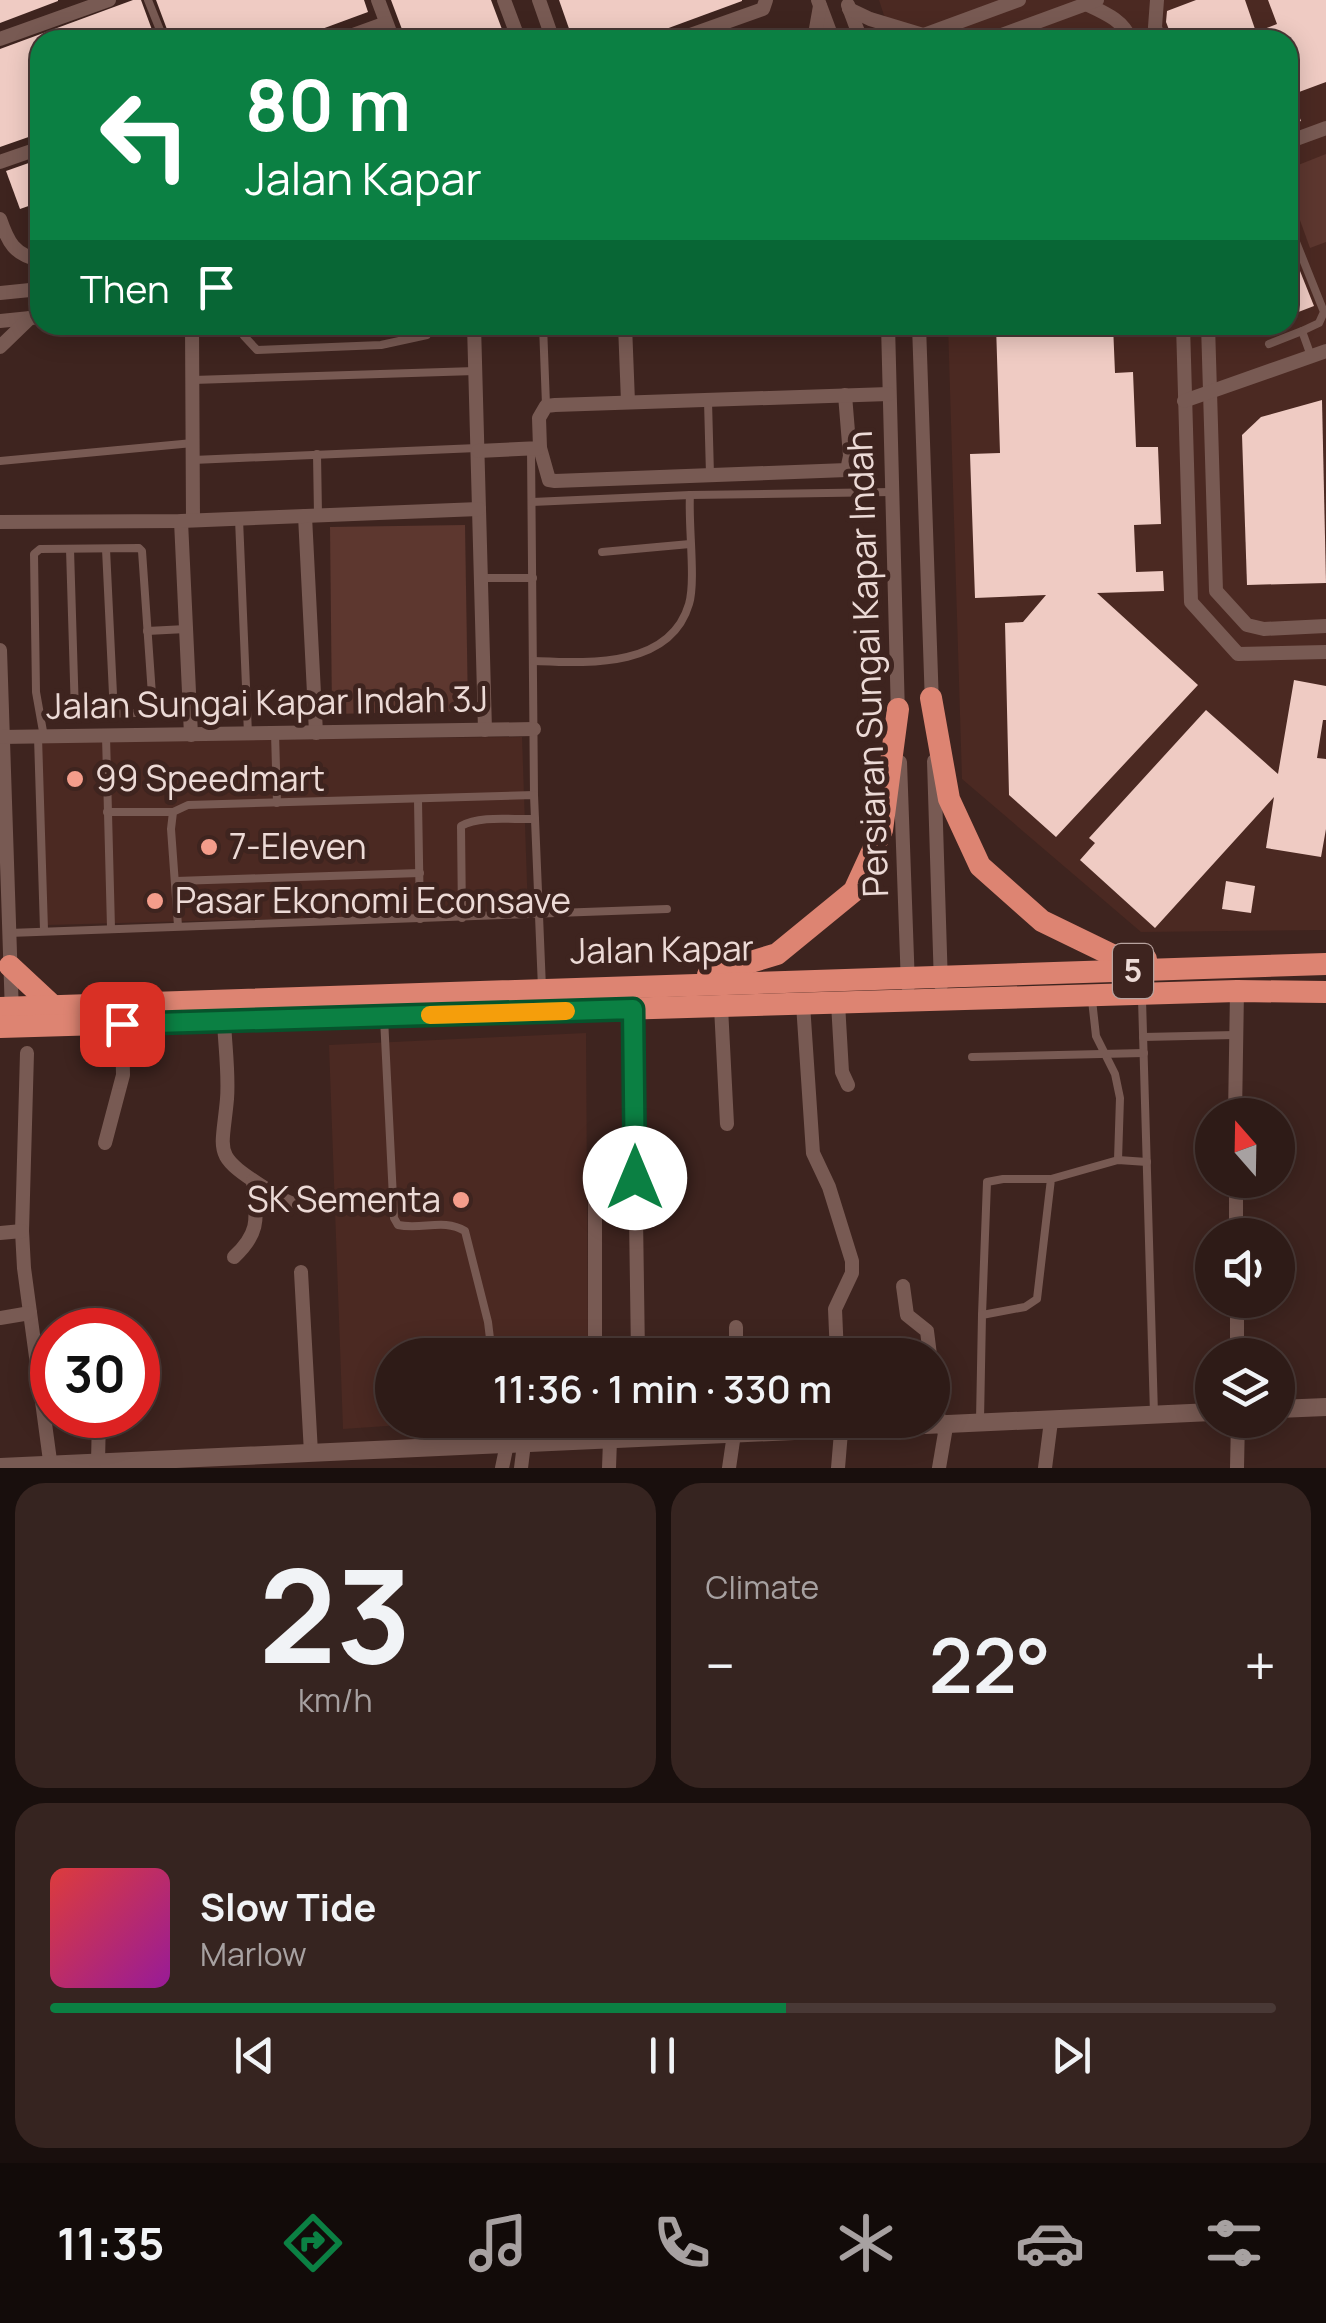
<!DOCTYPE html>
<html lang="en">
<head>
<meta charset="utf-8">
<style>
  body { margin:0; font-family:Manrope,sans-serif; background:#362420; color:#f1f3f6; height:100vh; display:flex; flex-direction:column; font-size:38px; white-space:nowrap }
  * { box-sizing:border-box; margin:0 }
  p { font-size:32px; color:#a7a1a1 }
  .icon { flex:none; width:55px; height:55px; fill:none; stroke:currentColor; stroke-width:2; stroke-linecap:round; stroke-linejoin:round }
  .map { position:relative; height:1468px; overflow:hidden }
  .details { display:flex; flex-direction:column; gap:15px; padding:15px; background:#190f0d; flex:1 }
  .details>* { flex:none }
  .banner { position:absolute; left:30px; top:30px; width:1268px; height:305px; border-radius:30px; box-shadow:0 5px 25px #0003,0 0 0 2px #493936; background:#0b8043; color:#fff; overflow:hidden }
  .needle { width:65px; rotate:340deg }
  .tools { position:absolute; left:1195px; top:1098px; display:grid; gap:20px }
  .tools a { display:grid; place-items:center; width:100px; height:100px; border-radius:50%; background:#2e1b17; box-shadow:0 5px 25px #0003,0 0 0 2px #493936; font-size:50px }
  .speed { position:absolute; left:30px; top:1308px; display:flex; gap:20px; font-size:50px; font-weight:700; text-align:center }
  .speed>* { display:grid; place-content:center; width:130px; height:130px; border-radius:50%; background:#2e1b17; box-shadow:0 5px 25px #0003,0 0 0 2px #493936; line-height:1 }
  .speed .limit { border:15px solid #d22; background:#fff; color:#111 }
  .pin { position:absolute; display:grid; place-items:center; width:85px; height:85px; color:#fff; margin:-42px; border-radius:20px; box-shadow:0 5px 15px #0006 }
  .me { position:absolute; width:110px; margin:-55px; rotate:0deg; stroke-linejoin:round; filter:drop-shadow(0 0 8px #0008) }
  .turn { display:flex; align-items:center; gap:35px; height:210px; padding:0 50px; font-size:45px }
  .turn .icon { width:130px; height:130px; stroke-width:2.5 }
  .turn b { display:block; font-size:70px; line-height:85px }
  .then { display:flex; align-items:center; height:95px; padding:0 50px; background:#0003; gap:20px; font-size:38px }
  .big { font-size:75px; font-weight:600; line-height:1.1 }
  .details .tile { flex:1; display:flex; flex-direction:column; justify-content:center; gap:15px; min-width:0; padding:0 35px; border-radius:30px; background:#362420 }
  .details .dial { align-items:center; gap:0 }
  .dial b { font-size:130px; line-height:1 }
  .song { display:flex; align-items:center; gap:30px }
  .cover { width:120px; height:120px; border-radius:15px; background:linear-gradient(135deg,hsl(0 70% 55%),hsl(300 70% 35%)) }
  .played { height:10px; border-radius:5px; background:linear-gradient(90deg,#0b8043 60%,#493936 60%) }
  .keys { display:flex; justify-content:space-around; direction:ltr }
  .heat { display:flex; justify-content:space-between; align-items:center; font-size:55px; direction:ltr }
  .details .tiles { flex:1; display:grid; gap:15px; grid-template-columns:1fr 1fr }
  .tile:last-child { grid-column:span 2 }
  .trip { position:absolute; left:375px; top:1338px; width:575px; height:100px; border-radius:50px; background:#2e1b17; box-shadow:0 5px 25px #0003,0 0 0 2px #493936; font-weight:600; line-height:100px; text-align:center }
  .tabs { display:flex; height:160px; justify-content:space-around; align-items:center; background:#120b09; color:#a7a1a1 }
  .tabs .icon { width:70px; height:70px }
  .tabs .on { color:#0b8043 }
  .tabs b { font-size:45px; color:#f1f3f6 }
  .map>svg:first-child { display:block }
  .built { fill:#4b2922 }
  .green { fill:#5d372f }
  .building { fill:#efcbc3 }
  .lines { fill:none; stroke-linecap:round; stroke-linejoin:round }
  .service { stroke:#785a53; stroke-width:8 }
  .minor { stroke:#785a53; stroke-width:14 }
  .tertiary { stroke:#785a53; stroke-width:18 }
  .trunk { stroke:#dd8472; stroke-width:22 }
  .route-casing { stroke:#07532c; stroke-width:25 }
  .route { stroke:#0b8043; stroke-width:18 }
  .slow { stroke:#f59e0b; stroke-width:18 }
  .poi-dot { fill:#f49d8b; stroke:#3e241f; stroke-width:4 }
  .labels { text-anchor:middle; stroke-width:10; stroke-linejoin:round; paint-order:stroke }
  .shield { fill:#3e241f; stroke:#b8a39f; stroke-width:2.5 }
  .shield-label { font-size:32px; font-weight:bold; fill:#ecdad6 }
  .street-label { font-size:35px; fill:#ecdad6; stroke:#3e241f }
  .poi-label { font-size:35px; fill:#ecdad6; stroke:#3e241f; text-anchor:start }
</style>
</head>
<body>
<div class="map">
<svg width="1326" height="1468" viewBox="0 0 1326 1468">
  <rect width="100%" height="100%" fill="#3e241f"/>
  <g class="built">
    <polygon points="879,0 1326,0 1326,930 1141,932 962,779 948,325 1288,325 1288,40 892,40"/>
    <polygon points="522,737 528,912 47,925 41,742"/>
    <polygon points="586,1033 588,1355 392,1355 392,1420 474,1420 343,1429 329,1045"/>
  </g>
  <g class="green">
    <polygon points="1326,154 1326,242 1310,248 1288,187 1288,169"/>
    <polygon points="465,525 468,711 332,714 330,527"/>
  </g>
  <g class="building">
    <polygon points="0,0 58,0 58,1 0,23"/>
    <polygon points="133,0 141,0 155,38 40,40 40,133 0,147 0,49"/>
    <polygon points="156,0 364,0 368,12 292,40 171,40"/>
    <polygon points="391,0 491,0 506,40 406,40"/>
    <polygon points="559,0 742,0 742,1 636,40 573,40"/>
    <polygon points="1196,0 1245,0 1256,32 1277,24 1268,0 1326,0 1326,82 1291,95 1301,121 1288,125 1288,40 1173,40 1166,22 1167,11"/>
    <polygon points="40,159 40,202 20,209 6,171"/>
    <polygon points="1288,241 1314,306 1288,316"/>
    <polygon points="996,325 1113,325 1115,373 1133,372 1136,447 1158,447 1161,524 1134,525 1136,572 1163,571 1164,591 1097,593 1198,685 1056,837 1009,795 1005,623 1023,622 1046,595 975,598 970,454 1000,453"/>
    <polygon points="1322,400 1326,583 1247,585 1242,435 1261,417"/>
    <polygon points="1294,680 1326,686 1326,720 1323,720 1317,758 1326,759 1326,829 1321,857 1266,848 1274,797 1155,928 1080,860 1095,843 1089,838 1206,710 1278,774"/>
    <polygon points="1226,881 1255,886 1251,913 1222,909"/>
  </g>
  <g class="lines">
    <g class="service">
      <polyline points="148,0 164,40"/>
      <polyline points="1288,222 1324,312 1319,323 1302,331 1311,356"/>
      <polyline points="257,325 244,336 257,350 381,345 427,335 432,325"/>
      <polyline points="543,325 546,405"/>
      <polyline points="1269,344 1302,331"/>
      <polyline points="193,380 475,371"/>
      <polyline points="708,401 710,475"/>
      <polyline points="531,449 534,795"/>
      <polyline points="317,454 318,515"/>
      <polyline points="193,460 477,448"/>
      <polyline points="0,461 193,443"/>
      <polyline points="532,502 690,495 892,492"/>
      <polyline points="239,519 248,734"/>
      <polyline points="70,549 75,714"/>
      <polyline points="106,549 114,715"/>
      <polyline points="602,552 690,544"/>
      <polyline points="481,578 533,578"/>
      <polyline points="147,631 186,629"/>
      <path d="M 534,661 C 586,663 670,669 689,604 C 696,581 688,524 690,495"/>
      <polyline points="42,716 135,713 148,705 152,695 142,551 139,548 40,549 34,554 36,692 44,737"/>
      <polyline points="275,733 277,803"/>
      <polyline points="106,736 111,928"/>
      <polyline points="38,737 44,930"/>
      <polyline points="418,800 420,919"/>
      <polyline points="107,812 173,812"/>
      <polyline points="176,881 420,873"/>
      <path d="M 462,918 L 461,826 C 481,815 512,820 535,819"/>
      <polyline points="178,926 171,829 173,812 188,805 534,795 542,988"/>
      <polyline points="9,933 667,909"/>
      <polyline points="1142,999 1154,1414"/>
      <polyline points="1092,1000 1096,1036 1115,1074 1120,1098 1118,1160"/>
      <path d="M 384,1018 L 394,1218 L 398,1225 C 422,1230 444,1218 465,1231 L 488,1322 L 492,1355"/>
      <polyline points="1143,1037 1235,1035"/>
      <polyline points="972,1057 1144,1053"/>
      <polyline points="982,1315 987,1182 1003,1179 1051,1179"/>
      <polyline points="493,1420 493,1445"/>
      <polyline points="980,1420 982,1315 1025,1307 1037,1299 1051,1179 1118,1160 1147,1162"/>
    </g>
    <g class="minor">
      <polyline points="378,0 393,40"/>
      <polyline points="504,0 519,40"/>
      <polyline points="539,0 553,40"/>
      <polyline points="818,0 833,40"/>
      <polyline points="1157,0 1155,27 1159,40"/>
      <path d="M 1086,4 C 1105,13 1123,20 1131,40"/>
      <polyline points="848,5 861,40"/>
      <polyline points="849,9 870,19 923,35"/>
      <polyline points="0,39 109,0"/>
      <polyline points="339,40 386,23"/>
      <polyline points="676,40 763,9 766,0"/>
      <polyline points="814,40 820,6"/>
      <polyline points="910,40 1019,0"/>
      <polyline points="988,40 1097,0"/>
      <polyline points="1288,142 1326,128"/>
      <polyline points="0,162 40,148"/>
      <path d="M 0,219 C 8,242 14,255 40,260"/>
      <polyline points="0,293 40,289"/>
      <polyline points="0,321 40,317"/>
      <polyline points="192,325 193,520"/>
      <polyline points="474,325 485,730"/>
      <polyline points="625,325 628,402"/>
      <polyline points="888,325 898,716"/>
      <polyline points="919,325 932,705"/>
      <polyline points="1183,325 1191,602 1238,654 1326,652"/>
      <polyline points="1208,325 1216,591 1247,625 1264,629 1326,626"/>
      <polyline points="0,347 30,318"/>
      <polyline points="1184,401 1326,351"/>
      <polyline points="540,448 549,480 555,481 847,470 850,456 845,395"/>
      <polyline points="478,451 540,448 539,418 546,406 555,405 889,394"/>
      <polyline points="305,516 316,733"/>
      <polyline points="181,521 191,735"/>
      <polyline points="0,522 181,521 479,509"/>
      <polyline points="0,650 12,1014"/>
      <polyline points="0,737 534,729"/>
      <polyline points="934,761 941,985"/>
      <polyline points="900,762 908,986"/>
      <polyline points="838,1003 842,1072 848,1085"/>
      <polyline points="803,1004 813,1153 829,1187 852,1261 852,1273 835,1309 837,1355"/>
      <polyline points="721,1007 727,1124"/>
      <polyline points="633,1009 638,1355"/>
      <path d="M 224,1021 C 225,1046 229,1074 227,1099 C 222,1154 212,1154 263,1187 C 284,1201 295,1209 319,1203"/>
      <polyline points="27,1053 22,1231 24,1268 51,1468"/>
      <polyline points="1235,1115 1237,991"/>
      <polyline points="105,1143 123,1075 122,1024"/>
      <polyline points="1236,1180 1236,1235"/>
      <polyline points="0,1233 22,1231"/>
      <path d="M 234,1257 C 262,1231 256,1216 253,1181"/>
      <polyline points="301,1272 311,1453"/>
      <polyline points="903,1286 907,1315 927,1331 930,1355"/>
      <polyline points="1237,1300 1237,1355"/>
      <polyline points="0,1318 30,1313"/>
      <polyline points="736,1327 736,1355"/>
      <polyline points="595,1355 595,1197"/>
      <polyline points="932,1372 940,1427"/>
      <polyline points="597,1420 597,1440"/>
      <polyline points="98,1463 99,1415"/>
      <polyline points="502,1468 507,1444"/>
      <polyline points="521,1468 524,1444"/>
      <polyline points="609,1468 610,1440"/>
      <polyline points="729,1468 734,1434"/>
      <polyline points="838,1468 842,1420"/>
      <polyline points="939,1468 946,1427"/>
      <polyline points="1045,1468 1051,1421"/>
      <polyline points="1237,1468 1238,1420"/>
    </g>
    <g class="tertiary">
      <polyline points="1278,1409 1326,1407"/>
      <polyline points="0,1467 1212,1412"/>
    </g>
    <g class="trunk">
      <polyline points="931,698 949,799 980,866 1042,921 1112,955 1146,959"/>
      <polyline points="10,966 53,1006"/>
      <polyline points="708,975 777,954 854,891 882,830 898,709"/>
      <polyline points="0,1008 1326,964"/>
      <polyline points="0,1027 1237,991 1326,992"/>
    </g>
  </g>
  <g class="lines">
    <defs>
      <polyline id="route" points="122,1024 633,1009 635,1178"/>
    </defs>
    <use href="#route" class="route-casing"/>
    <use href="#route" class="route"/>
    <polyline class="slow" points="430,1015 566,1011"/>
  </g>
  <g class="poi-dot">
    <circle cx="75" cy="779" r="10"/>
    <circle cx="209" cy="847" r="10"/>
    <circle cx="155" cy="901" r="10"/>
    <circle cx="461" cy="1200" r="10"/>
  </g>
  <g class="labels">
    <rect class="shield" x="1113" y="944" width="40" height="54" rx="8"/>
    <g class="shield-label">
      <text x="1133" y="982">5</text>
    </g>
    <g class="street-label">
      <text transform="translate(868 664) rotate(-92)" y="12">Persiaran Sungai Kapar Indah</text>
      <text transform="translate(267 703) rotate(-1)" y="12">Jalan Sungai Kapar Indah 3J</text>
      <text transform="translate(662 950) rotate(-1)" y="12">Jalan Kapar</text>
    </g>
    <g class="poi-label">
      <text x="95" y="791">99 Speedmart</text>
      <text x="229" y="859">7-Eleven</text>
      <text x="175" y="913">Pasar Ekonomi Econsave</text>
      <text x="441" y="1212" text-anchor="end">SK Sementa</text>
    </g>
  </g>
</svg>
<div class="tools">
<a><svg class="needle" viewBox="-14 -14 28 28"><path d="M0-13l5 13h-10z" fill="#e53935"/><path d="M0 13l5-13h-10z" fill="#a7a1a1"/></svg></a>
<a><svg class="icon" aria-label="sound" viewBox="0 0 24 24"><path d="M4 9h4l5-4v14l-5-4H4zM17 9q2 3 0 6"/></svg></a>
<a><svg class="icon" aria-label="layers" viewBox="0 0 24 24"><path d="M12 4l9 5-9 5-9-5zM3 14l9 5 9-5"/></svg></a>
</div>
<div class="speed"><div class="limit">30</div></div>
<div class="pin" style="left:122px;top:1024px;background:#d93025"><svg class="icon" aria-label="arrive" viewBox="0 0 24 24"><path d="M6 21V4h12l-3 4 3 4H6"/></svg></div>
<svg class="me" style="left:635px;top:1178px" viewBox="-20 -20 40 40"><circle r="19" fill="#fff"/><path d="M0-13L10 11 0 6-10 11z" fill="#0b8043"/></svg>
<div class="trip">11:36 · 1 min · 330 m</div>
<div class="banner">
<div class="turn"><svg class="icon" aria-label="left" viewBox="0 0 24 24"><path d="M17 20v-9H6M10 6l-5 5 5 5"/></svg><div><b>80 m</b>Jalan Kapar</div></div>
<div class="then">Then<svg class="icon" aria-label="arrive" viewBox="0 0 24 24"><path d="M6 21V4h12l-3 4 3 4H6"/></svg></div>
</div>
</div>
<section class="details">
<div class="tiles">
<div class="tile dial"><b>23</b><p>km/h</p></div>
<div class="tile"><p>Climate</p>
<div class="heat"><a>−</a><b class="big">22°</b><a>+</a></div>
</div>
<div class="tile">
<div class="song"><i class="cover"></i><div><b>Slow Tide</b><p>Marlow</p></div></div>
<div class="played"></div>
<div class="keys"><svg class="icon" aria-label="previous" viewBox="0 0 24 24"><path d="M18 5L8 12l10 7zM5 5v14"/></svg><svg class="icon" aria-label="pause" viewBox="0 0 24 24"><path d="M8 5v14M16 5v14"/></svg><svg class="icon" aria-label="next" viewBox="0 0 24 24"><path d="M6 5l10 7-10 7zM19 5v14"/></svg></div>
</div>
</div>
</section>
<nav class="tabs">
<b>11:35</b>
<svg class="icon on" aria-label="directions" viewBox="0 0 24 24"><path d="M12 3l9 9-9 9-9-9zM9 14v-3h6M13 9l2 2-2 2"/></svg>
<svg class="icon" aria-label="music" viewBox="0 0 24 24"><path d="M9 18V5l10-2v13"/><circle cx="6" cy="18" r="3"/><circle cx="16" cy="16" r="3"/></svg>
<svg class="icon" aria-label="phone" viewBox="0 0 24 24"><path d="M5 4h4l2 5-3 2q2 4 5 5l2-3 5 2v4C11 20 4 13 5 4z"/></svg>
<svg class="icon" aria-label="climate" viewBox="0 0 24 24"><path d="M12 3v18M4 7l16 10M4 17L20 7"/></svg>
<svg class="icon" aria-label="car" viewBox="0 0 24 24"><path d="M5 17H2v-5l4-1 3-4h7l3 4 3 1v5h-3M9 17h6M6 11h13"/><circle cx="7" cy="17" r="2"/><circle cx="17" cy="17" r="2"/></svg>
<svg class="icon" aria-label="filters" viewBox="0 0 24 24"><path d="M4 7h16M4 17h16"/><circle cx="9" cy="7" r="2"/><circle cx="15" cy="17" r="2"/></svg>
</nav>
</body>
</html>
